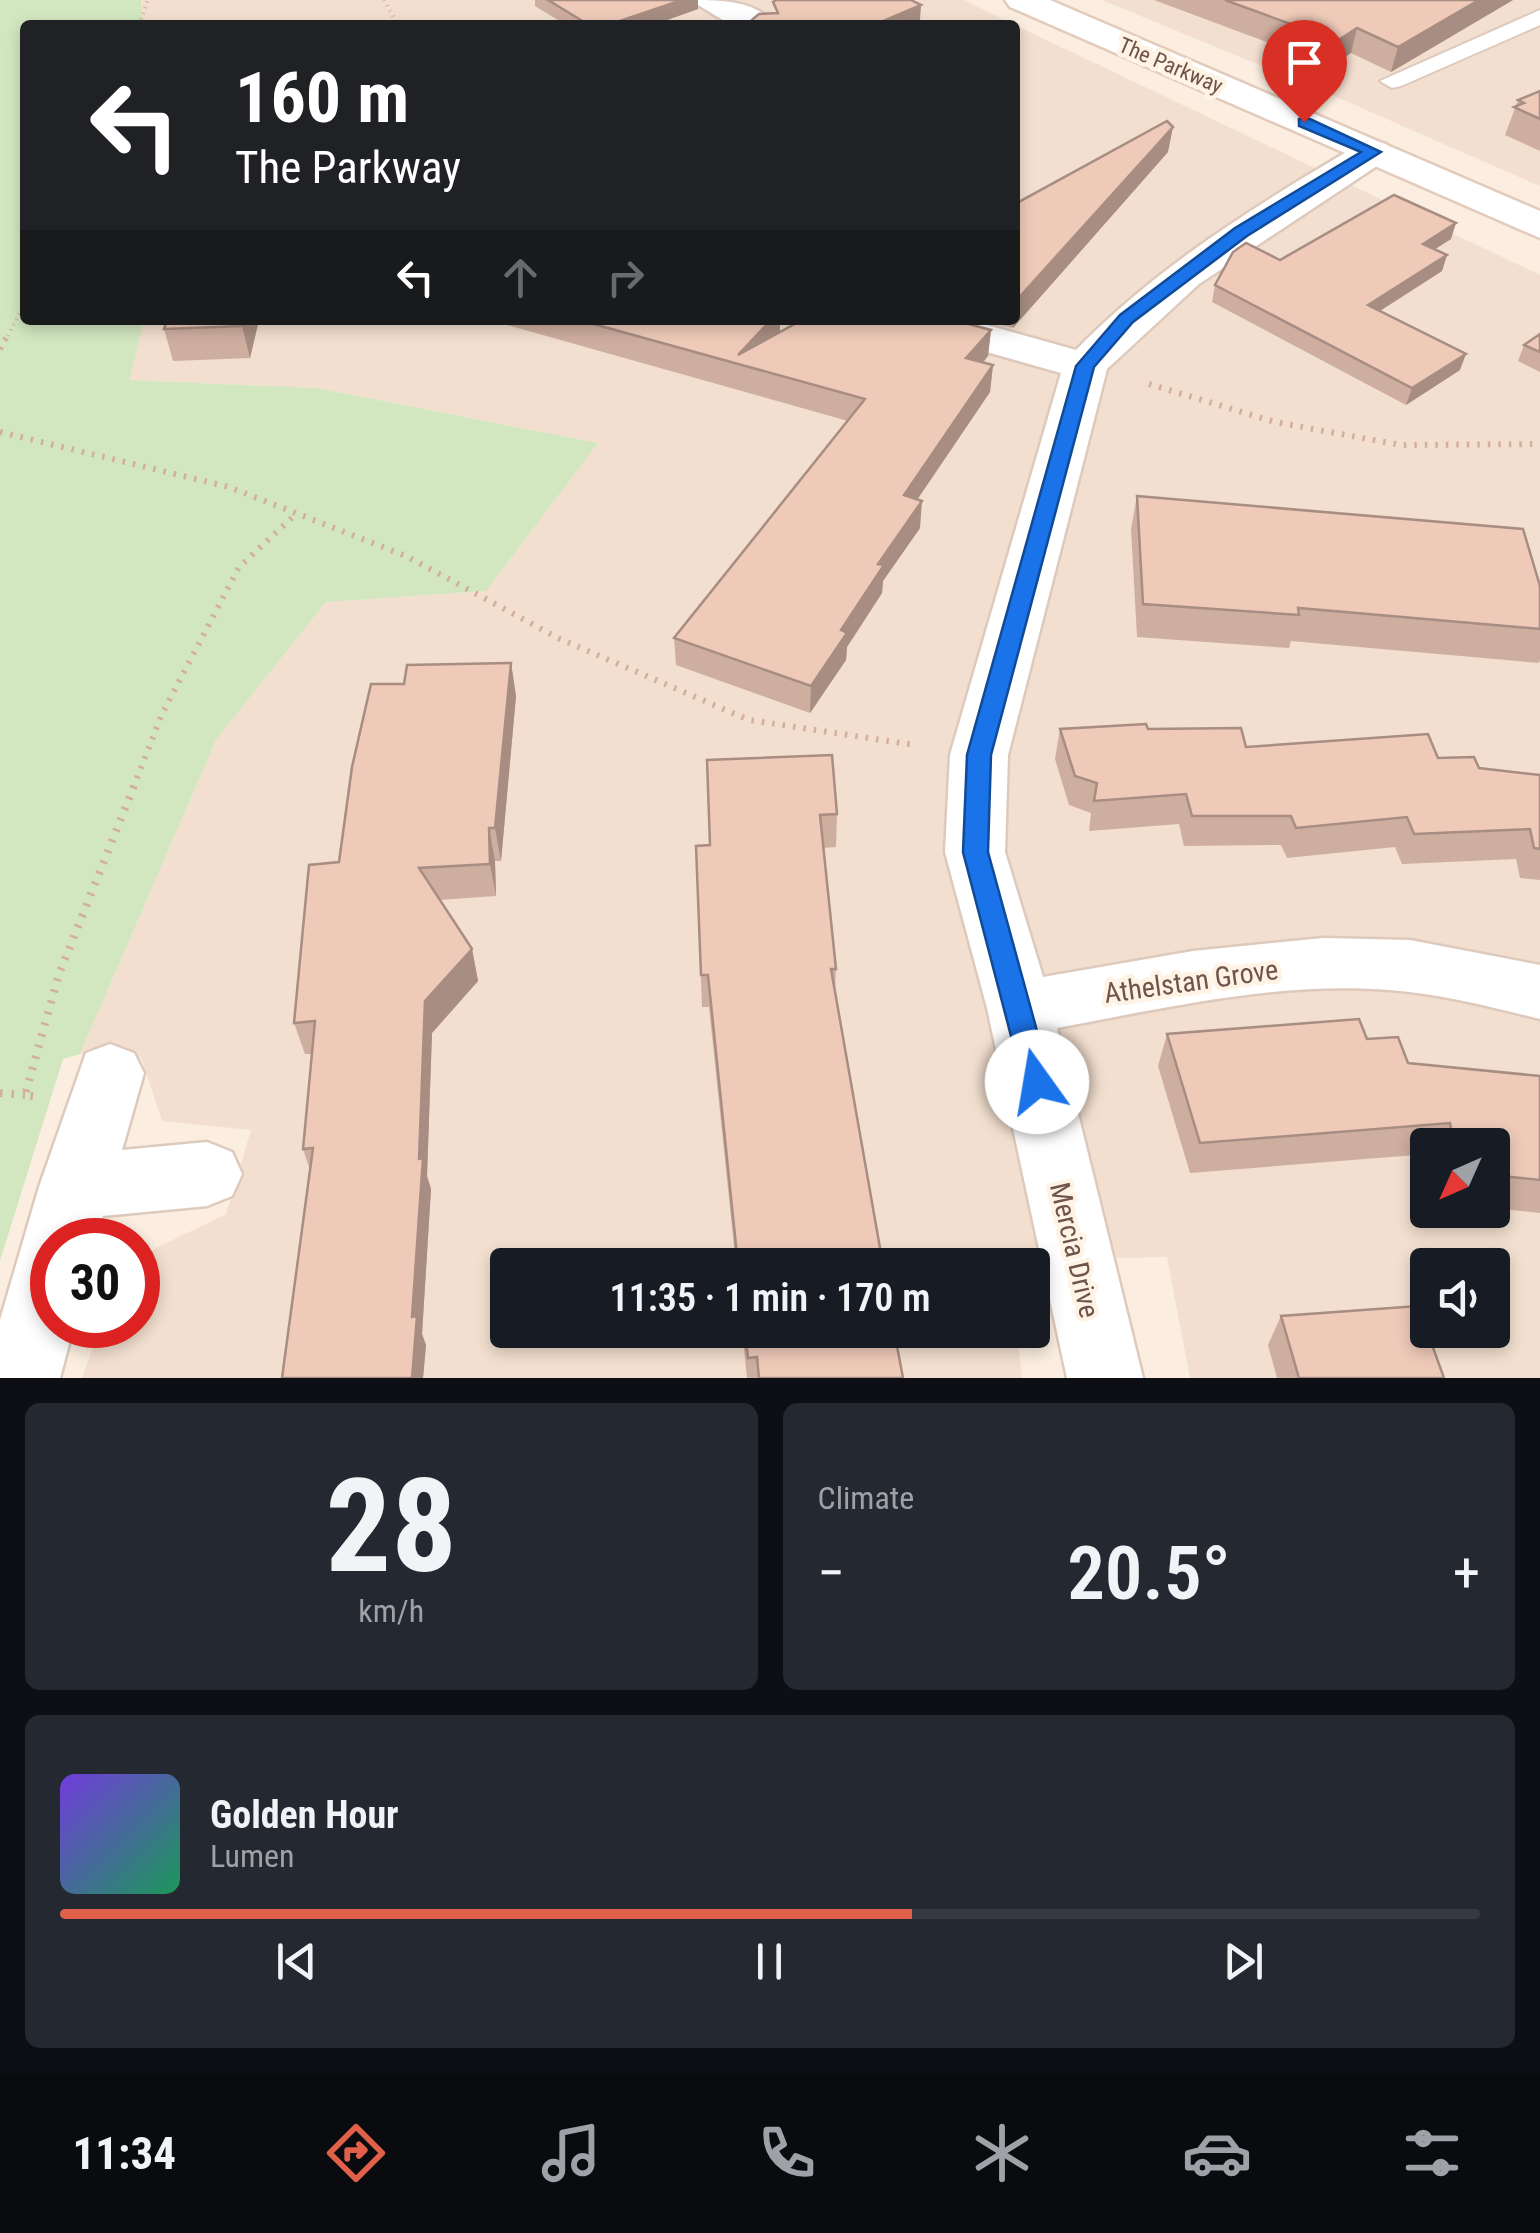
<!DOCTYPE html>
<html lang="en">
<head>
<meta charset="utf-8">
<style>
  body { margin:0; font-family:"Roboto Condensed",sans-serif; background:#242831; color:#f1f3f6; height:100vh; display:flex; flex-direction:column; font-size:38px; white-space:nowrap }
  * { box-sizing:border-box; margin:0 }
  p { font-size:32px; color:#9ea1a6 }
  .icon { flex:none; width:55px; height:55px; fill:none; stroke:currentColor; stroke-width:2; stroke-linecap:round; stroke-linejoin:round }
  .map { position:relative; height:1378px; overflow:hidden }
  .drawer { display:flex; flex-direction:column; gap:25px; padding:25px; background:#0d0f14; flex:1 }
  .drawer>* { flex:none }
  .top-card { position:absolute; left:20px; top:20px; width:1000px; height:305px; border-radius:10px; box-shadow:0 5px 15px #0003; background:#202124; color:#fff; overflow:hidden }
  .needle { width:65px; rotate:225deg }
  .buttons { position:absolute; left:1410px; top:1128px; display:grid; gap:20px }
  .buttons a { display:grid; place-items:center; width:100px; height:100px; border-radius:10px; background:#171b24; box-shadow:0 5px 15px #0003; font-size:50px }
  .speed { position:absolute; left:30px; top:1218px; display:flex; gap:20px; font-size:50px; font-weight:700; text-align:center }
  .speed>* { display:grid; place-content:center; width:130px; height:130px; border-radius:50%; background:#171b24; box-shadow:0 5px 15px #0003; line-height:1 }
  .speed .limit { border:15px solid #d22; background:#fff; color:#111 }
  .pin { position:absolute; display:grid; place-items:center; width:85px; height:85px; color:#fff; margin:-102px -42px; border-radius:50% 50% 50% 0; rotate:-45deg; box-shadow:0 0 10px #0007 }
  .pin .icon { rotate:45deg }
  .me { position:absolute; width:110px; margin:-55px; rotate:347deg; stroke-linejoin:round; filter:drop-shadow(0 0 8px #0008) }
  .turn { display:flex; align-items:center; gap:35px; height:210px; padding:0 50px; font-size:45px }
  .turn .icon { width:130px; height:130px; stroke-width:2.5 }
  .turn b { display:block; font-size:70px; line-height:85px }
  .lanes { display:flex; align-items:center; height:95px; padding:0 50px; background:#0003; justify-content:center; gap:50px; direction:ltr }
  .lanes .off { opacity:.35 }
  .big { font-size:75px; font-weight:600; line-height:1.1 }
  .drawer .widget { flex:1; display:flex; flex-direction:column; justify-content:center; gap:15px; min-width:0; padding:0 35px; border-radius:15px; background:#242831 }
  .drawer .dial { align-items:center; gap:0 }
  .dial b { font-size:130px; line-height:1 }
  .song { display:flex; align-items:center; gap:30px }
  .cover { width:120px; height:120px; border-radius:15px; background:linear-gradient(135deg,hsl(260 70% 55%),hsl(150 70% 35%)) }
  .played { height:10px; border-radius:5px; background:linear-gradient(90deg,#e06049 60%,#363941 60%) }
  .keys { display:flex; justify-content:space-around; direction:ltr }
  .heat { display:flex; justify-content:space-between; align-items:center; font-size:55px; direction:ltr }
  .drawer .tiles { flex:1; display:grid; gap:25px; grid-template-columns:1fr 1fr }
  .widget:last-child { grid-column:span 2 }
  .trip { position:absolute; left:490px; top:1248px; width:560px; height:100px; border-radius:10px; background:#171b24; box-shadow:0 5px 15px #0003; font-weight:600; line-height:100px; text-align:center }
  .menu { display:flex; height:160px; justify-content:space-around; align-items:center; background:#090b0e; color:#9ea1a6 }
  .menu .icon { width:70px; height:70px }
  .menu .current { color:#e06049 }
  .menu b { font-size:45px; color:#f1f3f6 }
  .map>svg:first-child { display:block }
  .residential { fill:#f2dfcf; fill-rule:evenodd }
  .green { fill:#d2e7c0 }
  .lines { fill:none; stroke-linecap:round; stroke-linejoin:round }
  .lane-casing { stroke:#decabc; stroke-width:4 }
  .street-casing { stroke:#decabc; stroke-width:5 }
  .secondary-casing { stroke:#e3cbbb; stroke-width:5 }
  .path-far2 { stroke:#d3ae9d; stroke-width:4; stroke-dasharray:1 5; stroke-linecap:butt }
  .path-far1 { stroke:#d3ae9d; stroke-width:6; stroke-dasharray:2.5 8; stroke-linecap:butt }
  .path { stroke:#d3ae9d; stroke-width:8; stroke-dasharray:2.5 9; stroke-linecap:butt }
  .lane { fill:#fff; fill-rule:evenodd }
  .street { fill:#fff; fill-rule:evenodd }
  .secondary { fill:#fff; fill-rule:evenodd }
  .wall { fill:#ceae9f }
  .shaded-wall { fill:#a78d82 }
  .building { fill:#efcab9; stroke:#a78d82; stroke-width:2.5 }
  .route { fill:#1a73e8; stroke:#114b97; stroke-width:2.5 }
  .labels { text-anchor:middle; stroke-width:9; stroke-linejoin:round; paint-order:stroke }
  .far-street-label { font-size:22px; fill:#705449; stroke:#fef3e5 }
  .street-label { font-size:28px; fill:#705449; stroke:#fef3e5 }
</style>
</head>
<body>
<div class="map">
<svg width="1540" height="1378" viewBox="0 0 1540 1378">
  <rect width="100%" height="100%" fill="#fbeee0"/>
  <g class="residential">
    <polygon points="141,0 964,0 1014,25 143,25"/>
    <polygon points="1102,0 1540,0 1540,186 1332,95"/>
    <path d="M 1015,25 L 1540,275 L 1540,1378 L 1190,1378 L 1167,1257 L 1009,1260 L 1009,1265 L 508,1265 L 508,1330 L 1017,1330 L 1022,1378 L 82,1378 L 101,1325 L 138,1325 L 138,1257 L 226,1214 L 251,1130 L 162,1121 L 141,1057 L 80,1054 L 216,740 L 326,602 L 486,591 L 598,443 L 317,388 L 128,380 L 144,320 L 1015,320 ZM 1428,1145 L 1492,1145 L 1492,1210 L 1428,1210 ZM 1428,1265 L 1492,1265 L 1492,1330 L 1428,1330 Z"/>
  </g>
  <polygon class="green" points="0,0 141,0 143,25 25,25 25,320 144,320 129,380 317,388 598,443 486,591 326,602 216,740 80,1054 63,1059 0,1261"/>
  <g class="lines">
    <defs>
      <polygon id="lane" points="1540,10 1540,25 1401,86 1392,88 1380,81"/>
      <g id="street">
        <path d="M 690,0 C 719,0 757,0 775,25 L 731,25 Z"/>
        <path d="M 1373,141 L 1386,144 L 1392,152 L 1386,160 L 1199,284 L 1107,369 L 1008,755 L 1005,852 L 1043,977 L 1193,951 L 1323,938 L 1410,940 L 1540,965 L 1540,1019 C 1491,1007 1441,994 1390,990 C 1279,981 1166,1008 1057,1028 L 1143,1378 L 1067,1378 L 987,1008 L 945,852 L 950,755 L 1061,373 L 905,329 L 898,320 L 969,320 L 1076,350 C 1159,265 1258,204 1360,144 Z"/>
        <polygon points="110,1044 134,1053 144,1073 122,1150 207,1142 232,1152 242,1174 232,1196 207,1206 103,1216 96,1240 52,1240 52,1325 74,1325 60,1378 0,1378 0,1320 39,1187 86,1053"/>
      </g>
      <polygon id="secondary" points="1005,0 1050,0 1540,211 1540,238 1010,7"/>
    </defs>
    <use href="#lane" class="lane-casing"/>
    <use href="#street" class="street-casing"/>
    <use href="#secondary" class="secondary-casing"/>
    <g class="path-far2">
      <polyline points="384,0 398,25"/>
      <polyline points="139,25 148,0"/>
      <polyline points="5,341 25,304"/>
    </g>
    <g class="path-far1">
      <polyline points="0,349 6,338"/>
      <polyline points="1149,384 1275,422 1401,445 1540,444"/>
      <polyline points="0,432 229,487 406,556 560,639 749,720 915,745"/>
      <polyline points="133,788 162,714 239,567 297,513"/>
    </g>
    <g class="path">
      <polyline points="0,1093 25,1095"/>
      <polyline points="33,1096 25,1095 59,974 134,786"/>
    </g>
    <use href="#lane" class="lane"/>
    <use href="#street" class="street"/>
    <use href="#secondary" class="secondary"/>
  </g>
  <g class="wall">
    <polygon points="535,0 698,0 698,9 653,25 566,25 535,6"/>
    <polygon points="1154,0 1513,0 1391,72 1351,53 1331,66"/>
    <polygon points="1540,91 1540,151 1505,135 1518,100"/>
    <polygon points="1168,152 1013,328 983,320 1015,320 1015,204"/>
    <polygon points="1451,239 1435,249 1447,255 1442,271 1380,311 1460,370 1406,405 1212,302 1215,285"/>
    <polygon points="167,320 259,320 250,358 173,361 164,329"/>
    <polygon points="489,320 780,320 780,332 827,321 991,330 988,356 983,363 993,365 990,392 917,500 920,528 883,581 882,593 847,647 846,660 810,713 676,665 674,638 848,421"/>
    <polygon points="1540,334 1540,372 1518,361 1524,345"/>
    <polygon points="1137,496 1540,586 1540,660 1539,663 1291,641 1289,648 1137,637 1131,529"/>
    <polygon points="511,663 516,696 501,861 495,861 496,896 439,900 472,949 478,981 432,1033 427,1176 431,1189 422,1334 426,1345 423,1378 282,1378 310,1170 303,1149 312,1054 305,1054 294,1023 339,862 404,684"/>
    <polygon points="1060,729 1148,729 1246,747 1438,758 1479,768 1540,775 1540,880 1520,878 1516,859 1402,864 1395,847 1287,858 1281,845 1184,846 1179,824 1089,831 1091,813 1069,805 1055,759"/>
    <polygon points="707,760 837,814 836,847 823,848 836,969 835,993 883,1265 736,1265 709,1007 702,1007 696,846 710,845"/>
    <polygon points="1167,1034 1367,1039 1408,1063 1540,1076 1540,1213 1492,1208 1492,1145 1428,1145 1428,1154 1190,1173 1158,1066"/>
    <polygon points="1281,1316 1444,1378 1277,1378 1268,1345"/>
    <polygon points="742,1330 894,1330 903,1378 747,1378"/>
  </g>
  <g class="shaded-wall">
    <polygon points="682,0 698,0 698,9 653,25 608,25"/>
    <polygon points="1479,0 1513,0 1391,72 1398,47"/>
    <polygon points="921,5 920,20 908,25 874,25"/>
    <polygon points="1357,28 1351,53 1331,66 1337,41"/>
    <polygon points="1173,127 1168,152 1013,328 1016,302"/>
    <polygon points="1456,223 1451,239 1418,260 1423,244"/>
    <polygon points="1447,255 1442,271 1364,321 1368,305"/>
    <polygon points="244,320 259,320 250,358 242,326"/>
    <polygon points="771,320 780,320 780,336 738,355"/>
    <polygon points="991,330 988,356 964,384 966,358"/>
    <polygon points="1466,354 1460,370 1406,405 1412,388"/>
    <polygon points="993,365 990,392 902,522 904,495"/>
    <polygon points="922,501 920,528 883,581 882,593 847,647 846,660 810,713 811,686 878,564"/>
    <polygon points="511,663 516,696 501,861 495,828"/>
    <polygon points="489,828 495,861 496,896 490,864"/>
    <polygon points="472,949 478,981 432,1033 427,1176 431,1189 422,1334 426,1345 423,1378 412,1378 412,1317 425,1001"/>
  </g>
  <g class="building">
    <polygon points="548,0 682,0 608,25 589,25"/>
    <polygon points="776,0 911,0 921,5 874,25 746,25 759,14 778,13 773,2"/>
    <polygon points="1225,0 1479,0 1398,47 1357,28 1337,41"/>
    <polygon points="1540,91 1540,119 1514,107 1524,103 1518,100"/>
    <polygon points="1167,121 1173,127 1015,302 1015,204"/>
    <polygon points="1394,195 1456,223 1423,244 1447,255 1368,305 1466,354 1412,388 1215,285 1233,252 1246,243 1280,260"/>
    <polygon points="167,320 244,320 242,326 164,329"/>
    <polygon points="579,320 771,320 738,355 802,320 827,321 828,320 954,320 991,330 966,358 993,365 904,495 922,501 878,564 884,565 841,630 847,633 811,686 674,638 865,399"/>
    <polygon points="1540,334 1540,352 1524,345"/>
    <polygon points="1137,496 1523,529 1540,586 1540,629 1298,608 1299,615 1143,604"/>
    <polygon points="511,663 495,828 489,828 490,864 419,868 472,949 425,1001 419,1159 423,1158 412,1317 417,1316 412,1378 282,1378 313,1148 303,1149 315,1021 294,1023 309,865 339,862 352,767 371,684 404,684 407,665"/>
    <polygon points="1146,724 1148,729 1241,728 1246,747 1428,734 1438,758 1474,757 1479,768 1540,775 1540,849 1534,848 1530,829 1414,834 1407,817 1296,828 1291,816 1192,816 1186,794 1094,801 1097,783 1075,776 1060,729"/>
    <polygon points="832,755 837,814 820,815 836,969 831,969 883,1265 738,1265 708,975 701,975 696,846 710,845 707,760"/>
    <polygon points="1359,1019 1367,1039 1398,1037 1408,1063 1540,1076 1540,1180 1492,1175 1492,1145 1454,1145 1450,1123 1200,1143 1167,1034"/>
    <polygon points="1418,1306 1444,1378 1299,1378 1281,1316"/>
    <polygon points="745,1330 894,1330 903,1378 759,1378 757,1357 748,1358"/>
  </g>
  <polygon class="route" points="1299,119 1310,119 1381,152 1247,236 1133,322 1094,367 991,755 988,852 1051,1082 1047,1090 1037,1094 1027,1090 1023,1082 963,852 967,755 1076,366 1120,315 1235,228 1361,152 1299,126"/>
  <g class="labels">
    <g class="far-street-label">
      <text transform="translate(1171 65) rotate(23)" y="8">The Parkway</text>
    </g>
    <g class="street-label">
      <text transform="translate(1191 981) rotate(-8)" y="10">Athelstan Grove</text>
      <text transform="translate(1075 1250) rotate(77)" y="10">Mercia Drive</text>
    </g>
  </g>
</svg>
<div class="buttons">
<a><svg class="needle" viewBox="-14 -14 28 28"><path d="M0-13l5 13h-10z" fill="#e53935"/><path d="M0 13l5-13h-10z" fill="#9ea1a6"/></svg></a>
<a><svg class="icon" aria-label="sound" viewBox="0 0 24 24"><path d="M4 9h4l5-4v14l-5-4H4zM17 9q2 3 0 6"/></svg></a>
</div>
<div class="speed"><div class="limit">30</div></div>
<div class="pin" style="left:1304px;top:122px;background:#d93025"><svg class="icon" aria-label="arrive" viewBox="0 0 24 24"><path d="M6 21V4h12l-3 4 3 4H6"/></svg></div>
<svg class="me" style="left:1037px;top:1082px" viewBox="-20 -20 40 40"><circle r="19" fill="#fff"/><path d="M0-13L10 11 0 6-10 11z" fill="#1a73e8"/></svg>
<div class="trip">11:35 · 1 min · 170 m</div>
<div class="top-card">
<div class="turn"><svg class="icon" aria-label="left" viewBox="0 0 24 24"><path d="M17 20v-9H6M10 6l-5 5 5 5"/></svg><div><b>160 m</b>The Parkway</div></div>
<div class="lanes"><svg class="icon" aria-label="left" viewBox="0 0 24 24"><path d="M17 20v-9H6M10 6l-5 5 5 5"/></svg><svg class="icon off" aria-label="ahead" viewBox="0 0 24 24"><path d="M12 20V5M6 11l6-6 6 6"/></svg><svg class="icon off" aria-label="right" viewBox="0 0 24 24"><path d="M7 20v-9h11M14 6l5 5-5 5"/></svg></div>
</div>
</div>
<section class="drawer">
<div class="tiles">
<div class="widget dial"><b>28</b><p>km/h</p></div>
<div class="widget"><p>Climate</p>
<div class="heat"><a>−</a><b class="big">20.5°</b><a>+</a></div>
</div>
<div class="widget">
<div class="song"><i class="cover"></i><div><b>Golden Hour</b><p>Lumen</p></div></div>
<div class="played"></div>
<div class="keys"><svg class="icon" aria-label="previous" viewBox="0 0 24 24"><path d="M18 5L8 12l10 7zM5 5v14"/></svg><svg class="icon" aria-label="pause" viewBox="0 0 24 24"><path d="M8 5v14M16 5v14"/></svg><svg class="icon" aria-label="next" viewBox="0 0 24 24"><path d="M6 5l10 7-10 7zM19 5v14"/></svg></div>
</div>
</div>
</section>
<nav class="menu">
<b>11:34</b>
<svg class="icon current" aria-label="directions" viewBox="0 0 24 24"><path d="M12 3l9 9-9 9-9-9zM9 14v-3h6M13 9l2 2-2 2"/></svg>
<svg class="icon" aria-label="music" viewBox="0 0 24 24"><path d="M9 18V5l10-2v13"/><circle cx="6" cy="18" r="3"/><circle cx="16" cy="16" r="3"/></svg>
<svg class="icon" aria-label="phone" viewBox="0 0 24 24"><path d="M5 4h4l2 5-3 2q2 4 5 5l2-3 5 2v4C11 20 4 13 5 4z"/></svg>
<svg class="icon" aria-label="climate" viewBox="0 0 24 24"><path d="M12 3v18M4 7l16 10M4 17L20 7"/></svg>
<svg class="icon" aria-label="car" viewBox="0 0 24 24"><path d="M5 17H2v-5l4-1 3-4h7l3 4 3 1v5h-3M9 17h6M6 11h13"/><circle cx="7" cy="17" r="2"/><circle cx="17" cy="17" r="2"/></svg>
<svg class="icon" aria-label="filters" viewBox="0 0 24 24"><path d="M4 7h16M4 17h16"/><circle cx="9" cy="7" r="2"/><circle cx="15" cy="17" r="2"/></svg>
</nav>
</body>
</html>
